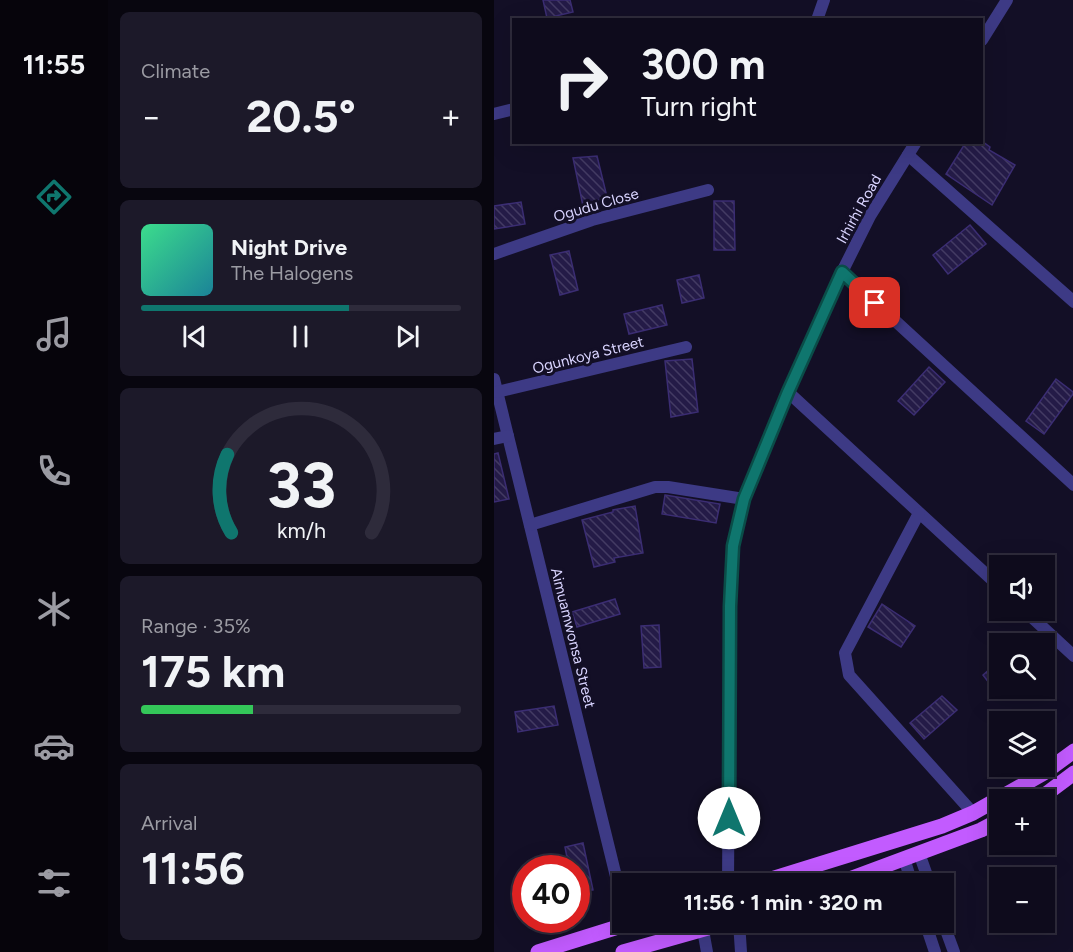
<!DOCTYPE html>
<html lang="en">
<head>
<meta charset="utf-8">
<style>
  body { margin:0; font-family:Figtree,sans-serif; background:#1c1929; color:#f1f3f6; height:100vh; display:flex; flex-direction:column; font-size:22px; white-space:nowrap }
  * { box-sizing:border-box; margin:0 }
  p { font-size:20px; color:#9b9ba3 }
  .icon { flex:none; width:33px; height:33px; fill:none; stroke:currentColor; stroke-width:2; stroke-linecap:round; stroke-linejoin:round }
  .map { position:relative; flex:1; overflow:hidden }
  .drawer { display:flex; flex-direction:column; gap:12px; padding:12px; background:#08060f; width:386px }
  .drawer>* { flex:none }
  .top-card { position:absolute; left:18px; top:18px; width:471px; height:126px; border-radius:0px; box-shadow:0 6px 24px #0002,0 0 0 2px #2e2b3b; background:#0e0b1c; color:#f1f3f6; overflow:hidden }
  .fabs { position:absolute; left:495px; top:555px; display:grid; gap:12px }
  .fabs a { display:grid; place-items:center; width:66px; height:66px; border-radius:0px; background:#0e0b1c; box-shadow:0 6px 24px #0002,0 0 0 2px #2e2b3b; font-size:30px }
  .speed { position:absolute; left:18px; top:855px; display:flex; gap:12px; font-size:30px; font-weight:700; text-align:center }
  .speed>* { display:grid; place-content:center; width:78px; height:78px; border-radius:50%; background:#0e0b1c; box-shadow:0 6px 24px #0002,0 0 0 2px #2e2b3b; line-height:1 }
  .speed .limit { border:9px solid #d22; background:#fff; color:#111 }
  .pin { position:absolute; display:grid; place-items:center; width:51px; height:51px; color:#fff; margin:-26px; border-radius:12px; box-shadow:0 3px 9px #0006 }
  .me { position:absolute; width:66px; margin:-33px; rotate:0deg; stroke-linejoin:round; filter:drop-shadow(0 0 4px #0008) }
  .turn { display:flex; align-items:center; gap:21px; height:126px; padding:0 30px; font-size:27px }
  .turn .icon { width:78px; height:78px; stroke-width:2.5 }
  .turn b { display:block; font-size:42px; line-height:51px }
  .big { font-size:45px; font-weight:700; line-height:1.1 }
  .drawer .card { flex:1; display:flex; flex-direction:column; justify-content:center; gap:9px; min-width:0; padding:0 21px; border-radius:9px; background:#1c1929 }
  .drawer .dial { align-items:center; gap:0 }
  .dial svg { height:156px; overflow:visible; fill:none; stroke:#2e2b3b; stroke-width:7; stroke-linecap:round; text-anchor:middle }
  .dial text { fill:#f1f3f6; stroke:none }
  .song { display:flex; align-items:center; gap:18px }
  .cover { width:72px; height:72px; border-radius:9px; background:linear-gradient(135deg,hsl(150 70% 55%),hsl(190 70% 35%)) }
  .played { height:6px; border-radius:3px; background:linear-gradient(90deg,#0f766e 65%,#2e2b3b 65%) }
  .keys { display:flex; justify-content:space-around; direction:ltr }
  .heat { display:flex; justify-content:space-between; align-items:center; font-size:33px; direction:ltr }
  .charge { height:9px; border-radius:4px; background:linear-gradient(90deg,#34c759 35%,#2e2b3b 0) }
  .trip { position:absolute; left:118px; top:873px; width:342px; height:60px; border-radius:0px; background:#0e0b1c; box-shadow:0 6px 24px #0002,0 0 0 2px #2e2b3b; font-weight:700; line-height:60px; text-align:center }
  main { display:flex; flex:1; min-height:0 }
  .tab-bar { display:flex; flex-direction:column; width:108px; justify-content:space-around; align-items:center; background:#06040b; color:#9b9ba3 }
  .tab-bar .icon { width:42px; height:42px }
  .tab-bar .active { color:#0f766e }
  .tab-bar b { font-size:27px; color:#f1f3f6 }
  .map>svg:first-child { display:block }
  .building { fill:url(#building-back-hatch); stroke:#3b2d73; stroke-width:1.5 }
  .lines { fill:none; stroke-linecap:round; stroke-linejoin:round }
  .minor { stroke:#3d3a85; stroke-width:12 }
  .major { stroke:#c25bff; stroke-width:15 }
  .route-casing { stroke:#0a4d48; stroke-width:15 }
  .route { stroke:#0f766e; stroke-width:10 }
  .labels { text-anchor:middle; stroke-width:6; stroke-linejoin:round; paint-order:stroke }
  .street-label { font-size:15px; fill:#d9d4ff; stroke:#130f26 }
</style>
</head>
<body>
<main>
<nav class="tab-bar">
<b>11:55</b>
<svg class="icon active" aria-label="directions" viewBox="0 0 24 24"><path d="M12 3l9 9-9 9-9-9zM9 14v-3h6M13 9l2 2-2 2"/></svg>
<svg class="icon" aria-label="music" viewBox="0 0 24 24"><path d="M9 18V5l10-2v13"/><circle cx="6" cy="18" r="3"/><circle cx="16" cy="16" r="3"/></svg>
<svg class="icon" aria-label="phone" viewBox="0 0 24 24"><path d="M5 4h4l2 5-3 2q2 4 5 5l2-3 5 2v4C11 20 4 13 5 4z"/></svg>
<svg class="icon" aria-label="climate" viewBox="0 0 24 24"><path d="M12 3v18M4 7l16 10M4 17L20 7"/></svg>
<svg class="icon" aria-label="car" viewBox="0 0 24 24"><path d="M5 17H2v-5l4-1 3-4h7l3 4 3 1v5h-3M9 17h6M6 11h13"/><circle cx="7" cy="17" r="2"/><circle cx="17" cy="17" r="2"/></svg>
<svg class="icon" aria-label="filters" viewBox="0 0 24 24"><path d="M4 7h16M4 17h16"/><circle cx="9" cy="7" r="2"/><circle cx="15" cy="17" r="2"/></svg>
</nav>
<section class="drawer">
<div class="card"><p>Climate</p>
<div class="heat"><a>−</a><b class="big">20.5°</b><a>+</a></div>
</div>
<div class="card">
<div class="song"><i class="cover"></i><div><b>Night Drive</b><p>The Halogens</p></div></div>
<div class="played"></div>
<div class="keys"><svg class="icon" aria-label="previous" viewBox="0 0 24 24"><path d="M18 5L8 12l10 7zM5 5v14"/></svg><svg class="icon" aria-label="pause" viewBox="0 0 24 24"><path d="M8 5v14M16 5v14"/></svg><svg class="icon" aria-label="next" viewBox="0 0 24 24"><path d="M6 5l10 7-10 7zM19 5v14"/></svg></div>
</div>
<div class="card dial"><svg viewBox="0 0 100 80">
<path d="M14 69A42 42 0 1 1 86 69"/>
<path d="M14 69A42 42 0 0 1 12 29" stroke="#0f766e"/>
<text x="50" y="56" font-size="32" font-weight="700">33</text>
<text x="50" y="72" font-size="11">km/h</text>
</svg></div>
<div class="card"><p>Range · 35%</p><b class="big">175 km</b><div class="charge"></div></div>
<div class="card"><p>Arrival</p><b class="big">11:56</b></div>
</section>
<div class="map">
<svg width="580" height="952" viewBox="0 0 580 952">
  <defs>
    <pattern id="building-back-hatch" width="6" height="6" patternUnits="userSpaceOnUse" patternTransform="scale(1.5)"><rect width="6" height="6" fill="#241b47"/><path d="M-1 5l2 2M0 0l6 6M5-1l2 2" fill="none" stroke="#433b63"/></pattern>
  </defs>
  <rect width="100%" height="100%" fill="#130f26"/>
  <g class="building">
    <polygon points="49,0 76,0 79,12 53,18"/>
    <polygon points="472,142 489,142 496,147 495,150 521,165 498,205 452,174"/>
    <polygon points="103,156 113,197 89,206 79,158"/>
    <polygon points="220,201 240,201 241,250 220,250"/>
    <polygon points="27,202 31,224 0,229 0,206"/>
    <polygon points="476,225 492,244 454,274 439,255"/>
    <polygon points="75,251 84,290 66,295 56,255"/>
    <polygon points="205,275 210,298 188,303 183,280"/>
    <polygon points="168,305 173,325 135,334 130,314"/>
    <polygon points="198,359 204,412 177,417 171,361"/>
    <polygon points="435,367 451,382 420,415 404,401"/>
    <polygon points="562,379 579,392 579,394 550,434 532,421"/>
    <polygon points="4,453 15,499 0,502 0,454"/>
    <polygon points="171,495 226,504 222,523 168,514"/>
    <polygon points="141,506 149,553 120,558 121,562 100,567 88,520 119,512 119,510"/>
    <polygon points="121,599 126,614 83,627 78,612"/>
    <polygon points="388,604 421,626 407,647 374,627"/>
    <polygon points="165,625 167,667 150,668 147,626"/>
    <polygon points="506,660 506,697 489,675"/>
    <polygon points="448,696 463,710 430,739 416,723"/>
    <polygon points="60,706 64,725 24,732 21,712"/>
    <polygon points="89,843 99,890 82,893 82,868 75,868 71,847"/>
  </g>
  <g class="lines">
    <g class="minor">
      <polyline points="323,20 330,0"/>
      <polyline points="488,40 513,0"/>
      <polyline points="0,114 20,109"/>
      <polyline points="414,155 580,302"/>
      <polyline points="0,254 98,220 214,190"/>
      <polyline points="348,272 580,485"/>
      <polyline points="0,379 129,905"/>
      <polyline points="3,392 192,347"/>
      <polyline points="294,392 506,587"/>
      <polyline points="0,439 14,436"/>
      <polyline points="425,513 351,653 355,675 479,813"/>
      <polyline points="36,525 161,487 174,487 250,499"/>
      <polyline points="530,610 580,656"/>
      <polyline points="425,853 436,884"/>
      <polyline points="410,858 418,884"/>
      <polyline points="234,884 236,587 239,546 250,499 294,392 348,272 376,216 422,142"/>
      <polyline points="245,922 247,952"/>
      <polyline points="431,922 441,952"/>
      <polyline points="449,922 460,952"/>
      <polyline points="209,930 213,952"/>
    </g>
    <g class="major">
      <polyline points="544,800 580,773"/>
      <polyline points="261,884 448,826 479,813 550,773 580,751"/>
      <polyline points="342,884 487,830 506,820"/>
      <polyline points="44,952 140,922"/>
      <polyline points="129,952 235,922"/>
    </g>
  </g>
  <g class="lines">
    <defs>
      <polyline id="route" points="235,818 236,606 239,546 250,499 294,392 348,272 381,303"/>
    </defs>
    <use href="#route" class="route-casing"/>
    <use href="#route" class="route"/>
  </g>
  <g class="labels">
    <g class="street-label">
      <text transform="translate(102 205) rotate(-16)" y="5">Ogudu Close</text>
      <text transform="translate(365 209) rotate(-61)" y="5">Irhirhi Road</text>
      <text transform="translate(94 355) rotate(-14)" y="5">Ogunkoya Street</text>
      <text transform="translate(79 638) rotate(76)" y="5">Aimuamwonsa Street</text>
    </g>
  </g>
</svg>
<div class="fabs">
<a><svg class="icon" aria-label="sound" viewBox="0 0 24 24"><path d="M4 9h4l5-4v14l-5-4H4zM17 9q2 3 0 6"/></svg></a>
<a><svg class="icon" aria-label="search" viewBox="0 0 24 24"><circle cx="10" cy="10" r="6"/><path d="M15 15l6 6"/></svg></a>
<a><svg class="icon" aria-label="layers" viewBox="0 0 24 24"><path d="M12 4l9 5-9 5-9-5zM3 14l9 5 9-5"/></svg></a>
<a>+</a>
<a>−</a>
</div>
<div class="speed"><div class="limit">40</div></div>
<div class="pin" style="left:381px;top:303px;background:#d93025"><svg class="icon" aria-label="arrive" viewBox="0 0 24 24"><path d="M6 21V4h12l-3 4 3 4H6"/></svg></div>
<svg class="me" style="left:235px;top:818px" viewBox="-20 -20 40 40"><circle r="19" fill="#fff"/><path d="M0-13L10 11 0 6-10 11z" fill="#0f766e"/></svg>
<div class="trip">11:56 · 1 min · 320 m</div>
<div class="top-card">
<div class="turn"><svg class="icon" aria-label="right" viewBox="0 0 24 24"><path d="M7 20v-9h11M14 6l5 5-5 5"/></svg><div><b>300 m</b>Turn right</div></div>
</div>
</div>
</main>
</body>
</html>
